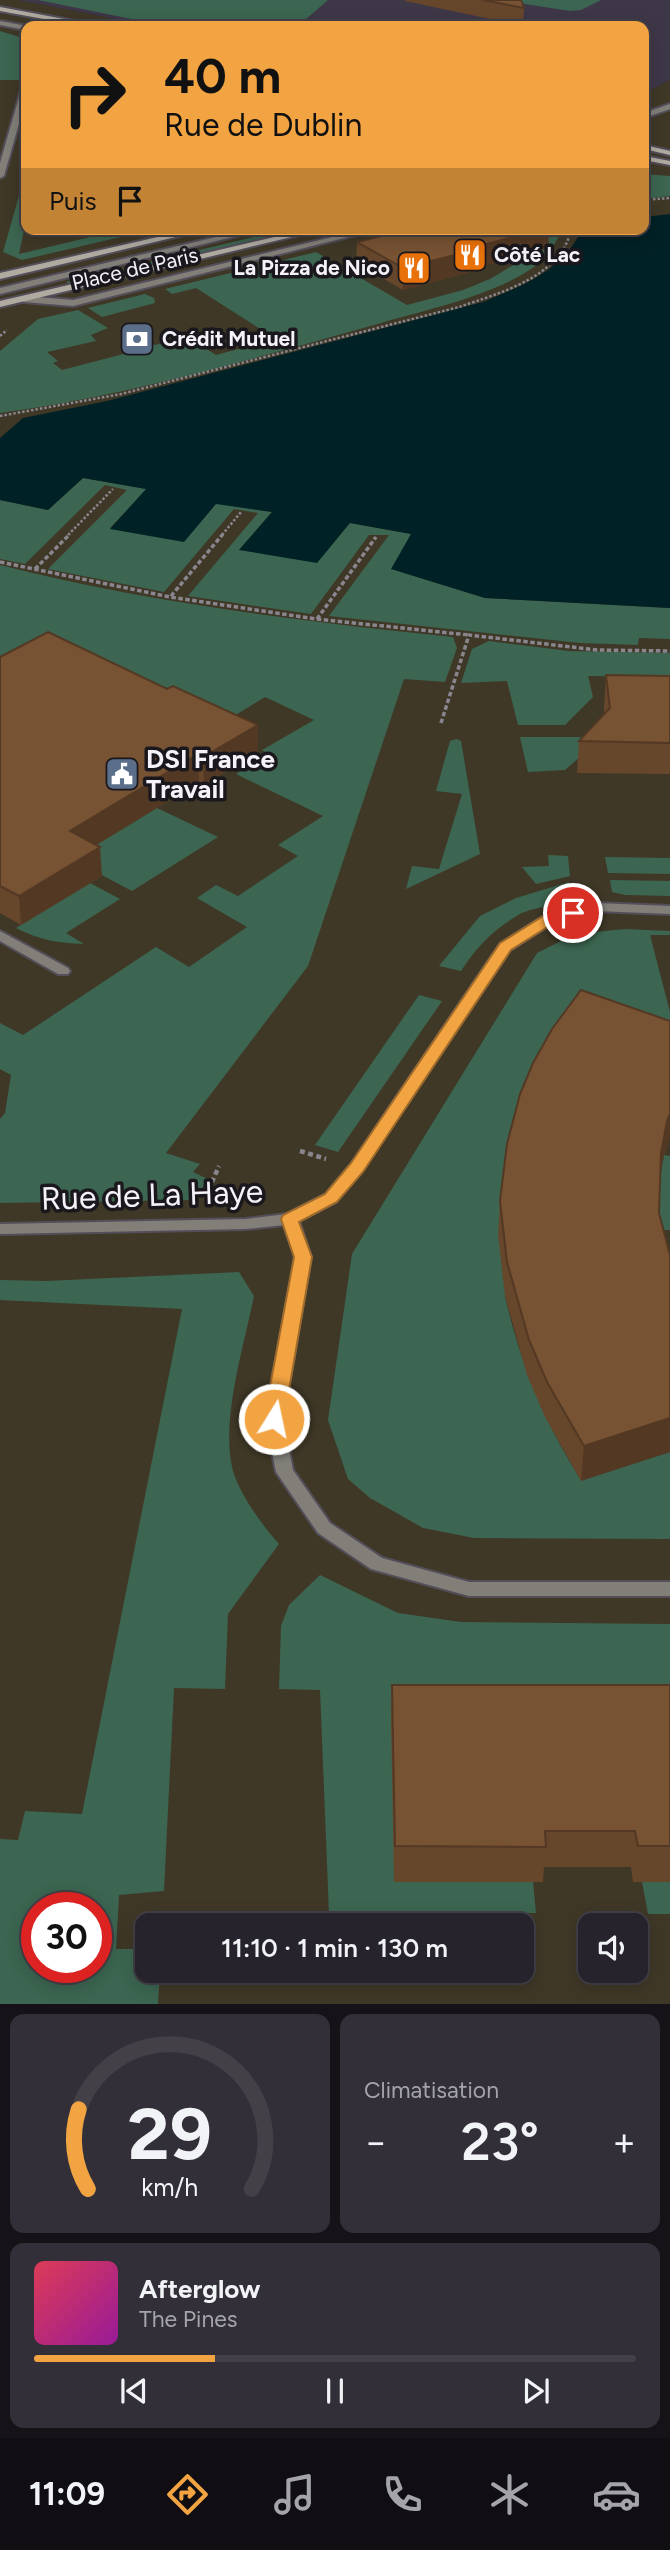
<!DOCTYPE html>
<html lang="fr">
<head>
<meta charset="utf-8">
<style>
  body { margin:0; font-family:Figtree,sans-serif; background:#332f38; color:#f1f3f6; height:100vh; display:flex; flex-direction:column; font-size:26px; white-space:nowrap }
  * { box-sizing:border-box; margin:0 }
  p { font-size:23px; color:#a4a4a9 }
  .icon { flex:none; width:38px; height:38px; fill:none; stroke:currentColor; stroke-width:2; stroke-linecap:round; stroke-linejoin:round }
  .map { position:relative; height:2004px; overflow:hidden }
  .sheet { display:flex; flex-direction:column; gap:10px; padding:10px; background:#151318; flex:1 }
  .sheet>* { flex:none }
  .top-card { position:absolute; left:21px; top:21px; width:628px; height:214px; border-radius:14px; box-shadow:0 4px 18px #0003,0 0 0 2px #434048; background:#f3a442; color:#111; overflow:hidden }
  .tools { position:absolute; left:578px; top:1913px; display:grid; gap:14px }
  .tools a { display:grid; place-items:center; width:70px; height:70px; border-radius:14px; background:#27232c; box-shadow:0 4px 18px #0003,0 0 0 2px #434048; font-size:35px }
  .speed { position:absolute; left:21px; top:1892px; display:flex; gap:14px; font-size:35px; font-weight:700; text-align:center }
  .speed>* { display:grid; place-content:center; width:91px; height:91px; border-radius:50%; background:#27232c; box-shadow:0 4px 18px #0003,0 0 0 2px #434048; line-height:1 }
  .speed .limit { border:10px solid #d22; background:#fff; color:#111 }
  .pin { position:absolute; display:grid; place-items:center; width:60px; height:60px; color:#fff; margin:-30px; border:4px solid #fff; border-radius:50%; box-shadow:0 2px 7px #0007 }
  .me { position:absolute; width:77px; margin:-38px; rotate:10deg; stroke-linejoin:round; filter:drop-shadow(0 0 5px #0008) }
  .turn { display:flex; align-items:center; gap:24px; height:147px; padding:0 28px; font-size:32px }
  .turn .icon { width:91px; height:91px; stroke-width:2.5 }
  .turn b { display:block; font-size:49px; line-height:60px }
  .then { display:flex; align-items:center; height:66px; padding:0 28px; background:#0003; gap:14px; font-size:26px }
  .big { font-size:52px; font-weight:600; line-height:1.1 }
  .sheet .widget { flex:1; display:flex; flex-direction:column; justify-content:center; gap:10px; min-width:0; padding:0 24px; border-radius:14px; background:#332f38 }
  .sheet .dial { align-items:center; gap:0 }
  .dial svg { height:182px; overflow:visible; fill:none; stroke:#434048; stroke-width:7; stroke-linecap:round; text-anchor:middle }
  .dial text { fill:#f1f3f6; stroke:none }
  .song { display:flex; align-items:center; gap:21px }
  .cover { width:84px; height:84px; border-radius:10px; background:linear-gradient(135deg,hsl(350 70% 55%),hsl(300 70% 35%)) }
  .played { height:7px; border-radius:4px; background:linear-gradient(90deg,#f3a442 30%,#434048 30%) }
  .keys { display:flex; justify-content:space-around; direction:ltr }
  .heat { display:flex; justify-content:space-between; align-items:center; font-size:38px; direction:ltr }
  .sheet .tiles { flex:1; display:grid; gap:10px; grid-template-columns:1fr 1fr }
  .widget:last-child { grid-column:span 2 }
  .trip { position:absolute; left:135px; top:1913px; width:399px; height:70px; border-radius:14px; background:#27232c; box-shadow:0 4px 18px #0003,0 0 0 2px #434048; font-weight:600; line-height:70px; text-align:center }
  .menu { display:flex; height:112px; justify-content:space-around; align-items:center; background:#100e12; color:#a4a4a9 }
  .menu .icon { width:49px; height:49px }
  .menu .current { color:#f3a442 }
  .menu b { font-size:32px; color:#f1f3f6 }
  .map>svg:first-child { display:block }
  .commercial { fill:#3f3827; fill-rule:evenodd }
  .built { fill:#3e3748 }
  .green { fill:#3c6651; fill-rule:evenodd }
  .water { fill:#002125 }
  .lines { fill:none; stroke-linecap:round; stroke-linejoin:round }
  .lane-casing { stroke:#534e59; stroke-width:4 }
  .street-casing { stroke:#534e59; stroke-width:4 }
  .secondary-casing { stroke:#534e59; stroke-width:4 }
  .path-far2 { stroke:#8a868f; stroke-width:2.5; stroke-dasharray:2.5 2; stroke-linecap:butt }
  .path-far1 { stroke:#8a868f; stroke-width:3.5; stroke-dasharray:4.5 2.5; stroke-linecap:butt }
  .path { stroke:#8a868f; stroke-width:4.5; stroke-dasharray:5 3.5; stroke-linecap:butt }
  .lane { fill:#827f79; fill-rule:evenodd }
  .street { fill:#827f79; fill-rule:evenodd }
  .secondary { fill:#afaba1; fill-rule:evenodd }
  .wall { fill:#66472c }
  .shaded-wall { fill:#533924 }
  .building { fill:#775233; stroke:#533924; stroke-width:2 }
  .route { fill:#f3a442; stroke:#9e6b2b; stroke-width:2 }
  .labels { text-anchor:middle; stroke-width:7; stroke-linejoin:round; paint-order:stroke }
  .far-poi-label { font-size:21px; font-weight:bold; fill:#f5f2f9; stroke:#1a181d; text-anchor:start }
  .far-street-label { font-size:21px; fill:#f5f2f9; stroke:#1a181d }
  .poi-label { font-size:26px; font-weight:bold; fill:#f5f2f9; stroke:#1a181d; text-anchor:start }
  .near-street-label { font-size:32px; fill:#f5f2f9; stroke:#1a181d }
</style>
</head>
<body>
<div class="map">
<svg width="670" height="2004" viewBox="0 0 670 2004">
  <rect width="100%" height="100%" fill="#342f3a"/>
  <path class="commercial" d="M 0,0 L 19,0 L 153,26 L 26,26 L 26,229 L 644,229 L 644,93 L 670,80 L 670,2004 L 0,2004 ZM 37,1908 L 96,1908 L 96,1967 L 37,1967 ZM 147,1925 L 522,1925 L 522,1970 L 147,1970 ZM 590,1925 L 635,1925 L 635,1970 L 590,1970 Z"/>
  <polygon class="built" points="19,0 670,0 670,80 644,93 644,26 153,26"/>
  <g class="green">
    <polygon points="38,0 328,0 298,26 166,26"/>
    <polygon points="500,0 601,0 581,10 570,11"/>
    <polygon points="0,31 26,39 26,59 20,80 0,80"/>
    <polygon points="26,171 26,221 19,254 124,229 155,229 22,260 3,252"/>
    <polygon points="644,174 670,176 670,196 644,199"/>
    <polygon points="287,229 304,229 71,285 66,282"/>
    <path d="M 508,229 L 563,229 C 556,243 547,257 534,267 C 491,297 424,310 374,325 C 251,359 127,396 0,413 L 0,351 L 38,319 L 78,310 L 108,328 L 91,335 L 96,341 L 47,352 L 58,361 L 53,363 L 62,370 L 131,352 L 124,346 L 147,340 L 155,345 L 188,337 L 216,355 L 276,339 L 196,288 L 172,294 L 165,289 L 316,252 L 407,305 L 463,290 L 490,279 L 515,264 L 506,259 L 547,249 Z"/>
    <polygon points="145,294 154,298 155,303 102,317 88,308"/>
    <polygon points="83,478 147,489 110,528 215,503 272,512 239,550 350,523 412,534 392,569 485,598 670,608 670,639 639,638 638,645 580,643 329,616 389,535 369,535 311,614 188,596 258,513 234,509 164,592 48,569 127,490 105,485 25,564 0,559 0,500 48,510"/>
    <path d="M 0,565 C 149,603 301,621 453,637 L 457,648 L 445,682 L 404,679 L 308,966 L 166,1153 L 200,1164 L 193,1172 L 208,1179 L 194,1200 L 0,1203 L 0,1119 L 5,1113 L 11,1075 L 0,1069 L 0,1023 L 23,1035 L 156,947 L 189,967 L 247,927 L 197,898 L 216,885 L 238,896 L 298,856 L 278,845 L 323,816 L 236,774 L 269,754 L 262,750 L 314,720 L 265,697 L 211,730 L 0,757 Z"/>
    <polygon points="489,641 569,651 670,653 670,677 588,676 593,697 565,725 518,725 507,681 461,683 472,649"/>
    <polygon points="520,737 587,737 589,749 565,770 528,772"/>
    <polygon points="457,739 461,741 480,854 406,889 412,866 439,869 462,794 436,791 450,741"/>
    <polygon points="157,808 218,837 132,891 41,843 111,836"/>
    <polygon points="548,855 568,856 570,876 536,884 522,867 549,866"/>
    <polygon points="605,857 670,858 670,874 608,873"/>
    <polygon points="610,880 670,881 670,896 625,895 612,892"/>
    <path d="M 569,882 L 570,893 C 559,907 536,906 520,914 C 494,929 477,946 461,971 L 439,966 L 480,916 L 516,898 Z"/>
    <path d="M 90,883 L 120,899 L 66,933 L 84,944 C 58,943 39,940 16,928 Z"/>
    <path d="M 625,929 L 670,931 L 670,935 L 650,935 L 670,1012 L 670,1056 L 505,1296 C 520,1363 544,1422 581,1480 L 670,1452 L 670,1539 L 474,1538 L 423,1528 L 370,1498 L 348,1479 L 328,1420 L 352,1254 L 537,953 L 575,934 Z"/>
    <polygon points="419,995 442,1001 338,1152 315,1145"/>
    <polygon points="664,1155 670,1156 670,1230 655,1230 655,1208"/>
    <path d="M 239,1272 L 254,1296 C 244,1346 220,1422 233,1471 C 240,1495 263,1526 279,1544 L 228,1614 L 225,1689 L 174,1688 L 164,1891 L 119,1895 L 116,1949 L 147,1949 L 147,1970 L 160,1971 L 158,2004 L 0,2004 L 0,1839 L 18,1840 L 25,1811 L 82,1814 L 182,1309 L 0,1300 L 0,1280 L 46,1281 ZM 37,1908 L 96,1908 L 96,1967 L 37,1967 Z"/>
    <polygon points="320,1575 398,1613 461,1622 670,1624 670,1721 395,1882 533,1882 536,1913 329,1913 320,1690 279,1689 281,1626 289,1605"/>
    <polygon points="642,1882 670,1882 670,1914 648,1914"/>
  </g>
  <path class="water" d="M 670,214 L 670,608 L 485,598 L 391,569 L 411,534 L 350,523 L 317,563 L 239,550 L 272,512 L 216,504 L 184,542 L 110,529 L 146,489 L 83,478 L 48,510 L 0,500 L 0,438 L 23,418 L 107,401 L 483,302 C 523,285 563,271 582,229 L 644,229 L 644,217 Z"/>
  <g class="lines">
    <defs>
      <g id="lane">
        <polygon points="365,229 380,229 73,306 24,302 20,299 24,296 73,300"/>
        <polygon points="0,931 68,968 70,971 68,974 58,974 0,941"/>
      </g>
      <g id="street">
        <polygon points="0,21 27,26 26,30 0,25"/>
        <polygon points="26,85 26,99 4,176 0,178 0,163 22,87"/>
        <polygon points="670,104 670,109 644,118 644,113"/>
        <polygon points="250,229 265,229 0,294 0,288"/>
        <polygon points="596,903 670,906 670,914 596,911 554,922 510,950 362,1171 336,1202 299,1221 311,1257 283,1419 293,1470 330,1523 382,1558 469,1582 670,1582 670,1596 469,1596 371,1569 318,1533 276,1472 265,1419 295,1257 284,1225 246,1229 0,1234 0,1224 246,1219 287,1214 326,1194 352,1163 500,944 544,916"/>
      </g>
      <g id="secondary">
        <polygon points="0,7 91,24 94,26 82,26 0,11"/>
        <polygon points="644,145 670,151 670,155 644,149"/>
        <polygon points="644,156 670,161 670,165 644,160"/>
        <polygon points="193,229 209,229 0,279 0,273"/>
        <polygon points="309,229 325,229 0,307 0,301"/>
      </g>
    </defs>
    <use href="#lane" class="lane-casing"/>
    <use href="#street" class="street-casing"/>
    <use href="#secondary" class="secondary-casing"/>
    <g class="path-far2">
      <polyline points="114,24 127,26"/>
      <polyline points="644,200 670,198"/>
      <polyline points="0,336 7,330"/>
      <path d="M 0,416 L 121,394 L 459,307 C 499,293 562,277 571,229"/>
      <polyline points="68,535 113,489"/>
      <polyline points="222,535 241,512"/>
    </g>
    <g class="path-far1">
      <polyline points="0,562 170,597 316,619 469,635"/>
      <polyline points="35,569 70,534"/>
      <polyline points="171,596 223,534"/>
      <polyline points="317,619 376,537"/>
      <polyline points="441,723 469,635 597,650 670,651"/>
    </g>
    <g class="path">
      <polyline points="300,1151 326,1159"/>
      <polyline points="205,1198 219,1166"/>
    </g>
    <use href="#lane" class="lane"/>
    <use href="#street" class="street"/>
    <use href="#secondary" class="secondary"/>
  </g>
  <g class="wall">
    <polygon points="405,0 521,0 524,8 523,26 405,1"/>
    <polygon points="410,229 549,229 548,248 479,267 478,270 403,290 356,263 357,242"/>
    <polygon points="0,657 258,752 204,785 199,782 96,845 102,876 21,925 0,913"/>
    <polygon points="606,675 670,676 670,774 577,773 579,741 604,714 604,707"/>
    <polygon points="670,1021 670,1138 664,1155 581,1481 545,1417 527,1375 505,1296 498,1235 500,1201"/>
    <polygon points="392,1685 670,1685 670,1882 633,1882 631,1867 544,1867 543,1882 394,1882 391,1721"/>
  </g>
  <g class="shaded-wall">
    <polygon points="544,229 549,229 548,248 479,267 478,270 403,290 403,268 475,247"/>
    <polygon points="258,725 258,752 204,785 203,757"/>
    <polygon points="198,754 199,782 72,860 70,831"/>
    <polygon points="100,847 102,876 21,925 19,896"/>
    <polygon points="670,1114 670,1138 664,1155 657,1187 661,1153 667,1121"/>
    <polygon points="670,1418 670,1452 581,1481 584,1446"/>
  </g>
  <g class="building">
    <polygon points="482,0 521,0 524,8"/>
    <polygon points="410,229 544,229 475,247 479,249 403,268 357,242"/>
    <polygon points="48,632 167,689 173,686 258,725 203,757 198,754 70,831 100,847 19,896 0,886 0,657"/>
    <polygon points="606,675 670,676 670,743 579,741 610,708"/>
    <polygon points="581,990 670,1021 670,1114 667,1121 661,1153 659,1213 670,1255 670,1418 584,1446 547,1382 529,1340 507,1262 500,1201 507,1144 520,1094 533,1063 552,1029"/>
    <polygon points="392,1685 670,1685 670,1846 638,1846 635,1831 545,1831 546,1847 395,1846"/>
  </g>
  <polygon class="route" points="573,909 580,913 578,917 554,923 511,950 363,1172 337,1202 299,1222 312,1257 284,1419 281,1425 274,1427 267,1425 264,1419 294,1257 281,1219 283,1215 325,1194 351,1163 500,943 543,916"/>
  <defs>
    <symbol id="restaurant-square" viewBox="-11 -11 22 22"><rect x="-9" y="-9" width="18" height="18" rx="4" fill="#e8710a" stroke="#1a181d"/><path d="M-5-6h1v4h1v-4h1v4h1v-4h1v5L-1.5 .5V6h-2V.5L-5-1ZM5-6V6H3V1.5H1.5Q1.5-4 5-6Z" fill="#fff"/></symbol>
    <symbol id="bank-square" viewBox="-11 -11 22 22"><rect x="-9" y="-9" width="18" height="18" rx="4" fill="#5c6f8a" stroke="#1a181d"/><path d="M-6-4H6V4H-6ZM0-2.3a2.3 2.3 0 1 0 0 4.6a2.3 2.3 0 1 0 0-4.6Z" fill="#fff"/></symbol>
    <symbol id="civic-square" viewBox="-11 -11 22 22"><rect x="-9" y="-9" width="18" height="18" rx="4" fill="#5c6f8a" stroke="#1a181d"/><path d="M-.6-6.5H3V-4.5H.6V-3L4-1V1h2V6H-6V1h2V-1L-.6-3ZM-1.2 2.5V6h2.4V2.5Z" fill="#fff"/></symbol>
  </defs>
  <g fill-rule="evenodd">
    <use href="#restaurant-square" x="451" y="236" width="38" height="38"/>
    <use href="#restaurant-square" x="395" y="249" width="38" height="38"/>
    <use href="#bank-square" x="118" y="320" width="38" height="38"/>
    <use href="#civic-square" x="103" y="755" width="38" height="38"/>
  </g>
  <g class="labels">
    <g class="far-poi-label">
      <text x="494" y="262">Côté Lac</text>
      <text x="390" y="275" text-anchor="end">La Pizza de Nico</text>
      <text x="162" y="346">Crédit Mutuel</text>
    </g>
    <g class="far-street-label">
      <text transform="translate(135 269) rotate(-13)" y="7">Place de Paris</text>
    </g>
    <g class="poi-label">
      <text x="146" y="768">DSI France<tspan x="146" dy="30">Travail</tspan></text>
    </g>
    <g class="near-street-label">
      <text transform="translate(152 1195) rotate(-2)" y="11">Rue de La Haye</text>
    </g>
  </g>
</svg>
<div class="tools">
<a><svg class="icon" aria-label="sound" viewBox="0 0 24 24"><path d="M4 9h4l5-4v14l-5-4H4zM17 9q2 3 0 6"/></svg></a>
</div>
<div class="speed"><div class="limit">30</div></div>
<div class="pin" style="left:573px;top:913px;background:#d93025"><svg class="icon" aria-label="arrive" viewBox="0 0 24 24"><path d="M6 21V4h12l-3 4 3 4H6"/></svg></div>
<svg class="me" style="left:274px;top:1419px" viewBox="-20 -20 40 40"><circle r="17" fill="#f3a442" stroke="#fff" stroke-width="3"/><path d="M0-11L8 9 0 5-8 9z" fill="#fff"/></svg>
<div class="trip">11:10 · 1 min · 130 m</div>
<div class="top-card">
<div class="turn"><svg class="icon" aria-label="right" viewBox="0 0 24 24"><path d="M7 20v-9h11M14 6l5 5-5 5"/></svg><div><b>40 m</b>Rue de Dublin</div></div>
<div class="then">Puis<svg class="icon" aria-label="arrive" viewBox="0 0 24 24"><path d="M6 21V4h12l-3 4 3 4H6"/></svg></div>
</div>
</div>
<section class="sheet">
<div class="tiles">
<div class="widget dial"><svg viewBox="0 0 100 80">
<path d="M14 69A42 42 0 1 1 86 69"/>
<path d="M14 69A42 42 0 0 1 10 34" stroke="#f3a442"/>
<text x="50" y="56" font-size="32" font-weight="700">29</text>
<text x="50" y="72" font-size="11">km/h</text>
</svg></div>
<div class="widget"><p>Climatisation</p>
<div class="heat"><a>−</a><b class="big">23°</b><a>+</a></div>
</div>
<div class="widget">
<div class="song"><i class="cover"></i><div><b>Afterglow</b><p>The Pines</p></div></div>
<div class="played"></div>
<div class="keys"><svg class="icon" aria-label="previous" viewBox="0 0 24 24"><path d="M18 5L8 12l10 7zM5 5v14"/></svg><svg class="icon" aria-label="pause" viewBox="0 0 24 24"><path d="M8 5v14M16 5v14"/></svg><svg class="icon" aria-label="next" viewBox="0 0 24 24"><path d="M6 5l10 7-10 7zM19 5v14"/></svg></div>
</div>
</div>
</section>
<nav class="menu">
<b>11:09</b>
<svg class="icon current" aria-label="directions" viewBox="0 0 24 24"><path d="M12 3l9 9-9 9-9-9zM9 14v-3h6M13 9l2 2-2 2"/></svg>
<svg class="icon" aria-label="music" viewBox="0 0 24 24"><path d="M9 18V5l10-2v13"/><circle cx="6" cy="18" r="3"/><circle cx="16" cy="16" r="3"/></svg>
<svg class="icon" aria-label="phone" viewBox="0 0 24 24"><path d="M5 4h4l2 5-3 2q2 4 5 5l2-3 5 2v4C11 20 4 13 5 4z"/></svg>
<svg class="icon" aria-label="climate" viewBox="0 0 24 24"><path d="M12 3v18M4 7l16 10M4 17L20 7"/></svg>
<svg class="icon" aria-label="car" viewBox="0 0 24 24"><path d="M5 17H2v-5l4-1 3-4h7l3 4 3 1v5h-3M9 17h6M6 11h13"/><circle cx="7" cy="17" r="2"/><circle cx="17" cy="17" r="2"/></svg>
</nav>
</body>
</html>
